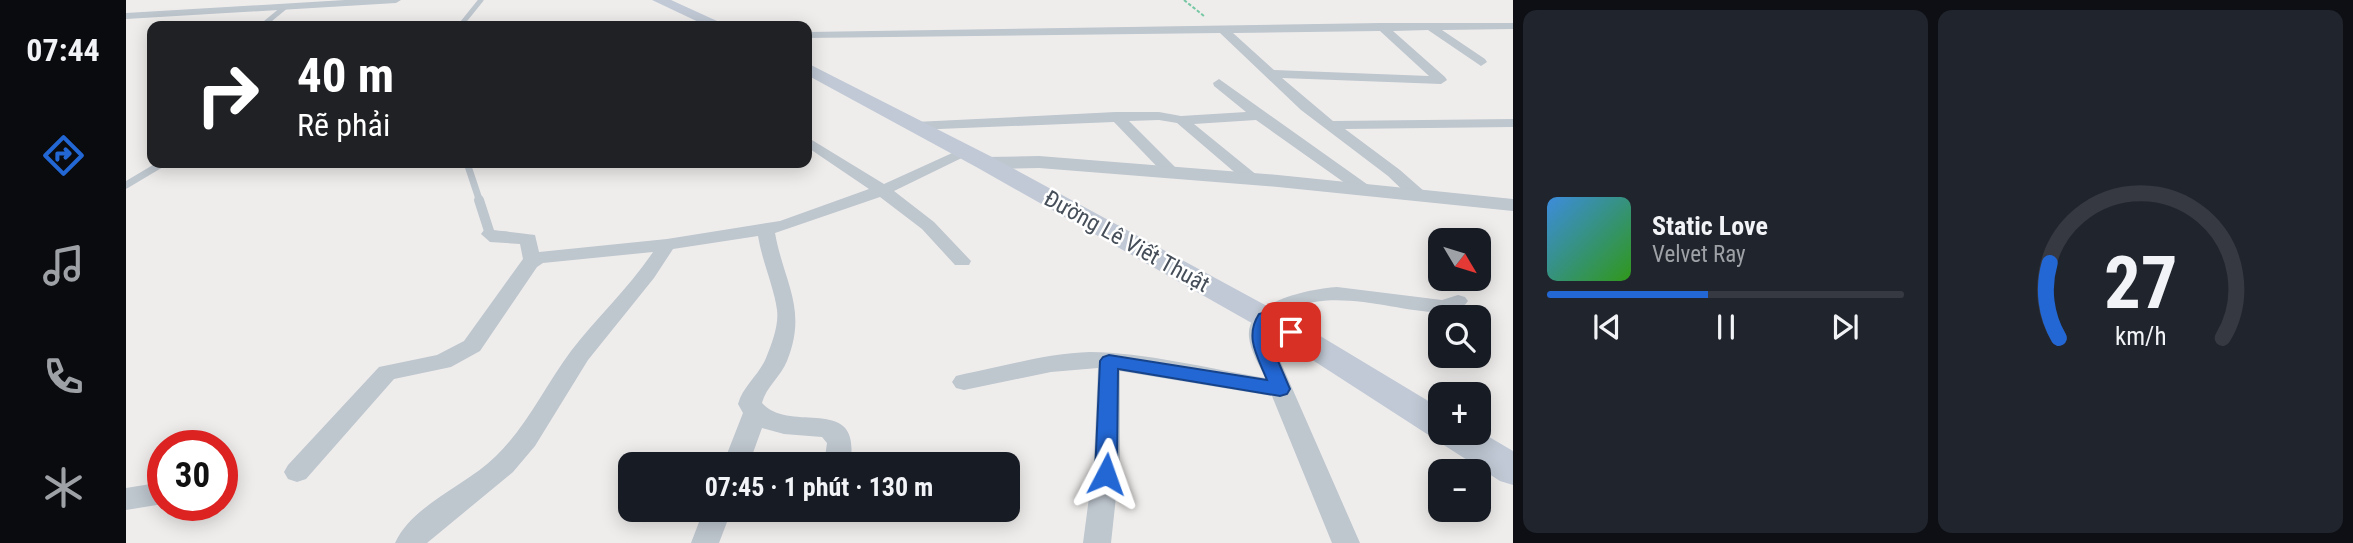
<!DOCTYPE html>
<html lang="vi">
<head>
<meta charset="utf-8">
<style>
  body { margin:0; font-family:"Roboto Condensed",sans-serif; background:#20242c; color:#f1f3f6; height:100vh; display:flex; flex-direction:column; font-size:26px; white-space:nowrap }
  * { box-sizing:border-box; margin:0 }
  p { font-size:23px; color:#9ea1a6 }
  .icon { flex:none; width:38px; height:38px; fill:none; stroke:currentColor; stroke-width:2; stroke-linecap:round; stroke-linejoin:round }
  .map { position:relative; flex:1; overflow:hidden }
  .side { display:flex; flex-direction:column; gap:10px; padding:10px; background:#0d0f14; width:840px }
  .side>* { flex:none }
  .hud { position:absolute; left:21px; top:21px; width:665px; height:147px; border-radius:14px; box-shadow:0 4px 18px #0003; background:#202124; color:#fff; overflow:hidden }
  .needle { width:46px; rotate:128deg }
  .buttons { position:absolute; left:1302px; top:228px; display:grid; gap:14px }
  .buttons a { display:grid; place-items:center; width:63px; height:63px; border-radius:14px; background:#171b24; box-shadow:0 4px 18px #0003; font-size:35px }
  .speed { position:absolute; left:21px; top:430px; display:flex; gap:14px; font-size:35px; font-weight:700; text-align:center }
  .speed>* { display:grid; place-content:center; width:91px; height:91px; border-radius:50%; background:#171b24; box-shadow:0 4px 18px #0003; line-height:1 }
  .speed .limit { border:10px solid #d22; background:#fff; color:#111 }
  .pin { position:absolute; display:grid; place-items:center; width:60px; height:60px; color:#fff; margin:-30px; border-radius:14px; box-shadow:0 4px 10px #0006 }
  .me { position:absolute; width:77px; margin:-38px; rotate:4deg; stroke-linejoin:round; filter:drop-shadow(0 0 5px #0008) }
  .turn { display:flex; align-items:center; gap:24px; height:147px; padding:0 35px; font-size:32px }
  .turn .icon { width:91px; height:91px; stroke-width:2.5 }
  .turn b { display:block; font-size:49px; line-height:60px }
  .side .card { flex:1; display:flex; flex-direction:column; justify-content:center; gap:10px; min-width:0; padding:0 24px; border-radius:14px; background:#20242c }
  .side .dial { align-items:center; gap:0 }
  .dial svg { height:182px; overflow:visible; fill:none; stroke:#363941; stroke-width:7; stroke-linecap:round; text-anchor:middle }
  .dial text { fill:#f1f3f6; stroke:none }
  .song { display:flex; align-items:center; gap:21px }
  .cover { width:84px; height:84px; border-radius:10px; background:linear-gradient(135deg,hsl(210 70% 55%),hsl(110 70% 35%)) }
  .played { height:7px; border-radius:4px; background:linear-gradient(90deg,#2267d4 45%,#363941 45%) }
  .keys { display:flex; justify-content:space-around; direction:ltr }
  .side .tiles { flex:1; display:grid; gap:10px; grid-template-columns:repeat(2,1fr) }
  .trip { position:absolute; left:492px; top:452px; width:402px; height:70px; border-radius:14px; background:#171b24; box-shadow:0 4px 18px #0003; font-weight:700; line-height:70px; text-align:center }
  main { display:flex; flex:1; min-height:0 }
  .tabs { display:flex; flex-direction:column; width:126px; justify-content:space-around; align-items:center; background:#090b0e; color:#9ea1a6 }
  .tabs .icon { width:49px; height:49px }
  .tabs .current { color:#2267d4 }
  .tabs b { font-size:32px; color:#f1f3f6 }
  .map>svg:first-child { display:block }
  .lines { fill:none; stroke-linecap:round; stroke-linejoin:round }
  .path { stroke:#76c7a3; stroke-width:2; stroke-dasharray:3.5 2; stroke-linecap:butt }
  .service-far2 { stroke:#bec6ce; stroke-width:5 }
  .service-far1 { stroke:#bec6ce; stroke-width:7 }
  .service { stroke:#bec6ce; stroke-width:10 }
  .minor { fill:#bec6ce; fill-rule:evenodd }
  .tertiary { fill:#bec6ce; fill-rule:evenodd }
  .secondary { fill:#c0c9d5; fill-rule:evenodd }
  .route { fill:#2267d4; stroke:#16438a; stroke-width:2 }
  .labels { text-anchor:middle; stroke-width:5; stroke-linejoin:round; paint-order:stroke }
  .street-label { font-size:23px; fill:#464f59; stroke:#fff }
</style>
</head>
<body>
<main>
<nav class="tabs">
<b>07:44</b>
<svg class="icon current" aria-label="directions" viewBox="0 0 24 24"><path d="M12 3l9 9-9 9-9-9zM9 14v-3h6M13 9l2 2-2 2"/></svg>
<svg class="icon" aria-label="music" viewBox="0 0 24 24"><path d="M9 18V5l10-2v13"/><circle cx="6" cy="18" r="3"/><circle cx="16" cy="16" r="3"/></svg>
<svg class="icon" aria-label="phone" viewBox="0 0 24 24"><path d="M5 4h4l2 5-3 2q2 4 5 5l2-3 5 2v4C11 20 4 13 5 4z"/></svg>
<svg class="icon" aria-label="climate" viewBox="0 0 24 24"><path d="M12 3v18M4 7l16 10M4 17L20 7"/></svg>
</nav>
<div class="map">
<svg width="1387" height="543" viewBox="0 0 1387 543">
  <rect width="100%" height="100%" fill="#efedec"/>
  <g class="lines">
    <polyline class="path" points="1058,0 1078,16"/>
    <g class="service-far2">
      <polyline points="136,26 159,7"/>
      <polyline points="334,26 355,0"/>
    </g>
    <g class="service-far1">
      <polyline points="341,163 354,202"/>
      <polyline points="0,185 37,163"/>
    </g>
    <polyline class="service" points="353,200 364,234"/>
    <g class="minor">
      <polygon points="219,0 275,0 270,3 0,19 0,13"/>
      <path d="M 1255,23 L 1387,23 L 1387,29 L 1316,30 L 1359,59 L 1361,62 L 1355,66 L 1302,30 L 1267,31 L 1319,77 L 1321,80 L 1315,84 L 1156,78 L 1207,121 L 1387,119 L 1387,127 L 1219,129 L 1274,170 L 1299,192 L 1301,196 L 1299,200 L 1287,200 L 1262,176 L 1175,110 L 1094,33 L 681,38 L 681,32 ZM 1254,31 L 1303,76 L 1148,70 L 1107,33 Z"/>
      <polygon points="1093,79 1245,187 1247,190 1245,193 1233,193 1130,120 1068,124 1132,176 1134,179 1132,182 1120,182 1051,123 1033,120 1003,121 1052,170 1054,173 1052,176 1040,176 988,122 789,130 782,126 789,122 990,112 1033,112 1055,116 1120,112 1088,86 1087,83"/>
      <path d="M 681,137 L 758,184 L 835,149 L 840,147 L 848,152 L 768,191 L 808,222 L 845,261 L 843,265 L 829,265 L 796,229 L 754,197 L 649,233 C 658,283 682,309 661,361 C 655,376 640,387 636,403 C 664,435 737,392 724,464 L 698,464 L 701,443 L 696,437 L 658,434 L 636,428 L 623,464 L 597,464 L 617,413 L 612,404 C 617,386 633,375 640,358 C 646,343 653,325 651,310 C 648,287 636,261 632,236 L 547,249 L 528,278 L 462,360 L 409,446 L 387,472 L 301,543 L 269,543 C 287,504 340,486 370,456 C 401,426 419,386 445,351 C 471,317 503,288 527,252 L 417,263 L 411,267 L 354,351 L 325,367 L 268,379 L 180,479 L 171,482 L 162,479 L 158,472 L 162,465 L 253,367 L 311,355 L 338,341 L 397,259 L 394,244 L 364,242 L 355,234 L 358,230 C 362,229 403,234 409,235 L 413,252 L 541,239 L 654,221 L 743,189 L 681,147 Z"/>
      <path d="M 1211,287 L 1316,300 L 1332,295 L 1339,297 L 1342,301 C 1316,339 1197,264 1145,326 L 1145,340 L 1234,543 L 1206,543 L 1146,396 L 994,371 L 994,460 L 985,543 L 957,543 L 968,460 L 972,368 L 925,372 L 838,390 L 830,388 L 826,382 L 830,376 L 838,374 C 879,366 922,353 964,352 C 1016,352 1086,369 1139,378 C 1134,366 1124,350 1123,337 C 1119,300 1186,289 1211,287 Z"/>
      <polygon points="37,482 37,504 0,510 0,488"/>
      <polygon points="578,509 606,509 593,543 565,543"/>
    </g>
    <polygon class="tertiary" points="913,156 1152,175 1387,199 1387,211 1152,187 913,168 860,169 853,167 850,163 853,159 860,157"/>
    <g class="secondary">
      <polygon points="526,0 545,0 602,26 581,26"/>
      <polygon points="681,63 868,158 1176,325 1314,408 1314,432 1353,431 1387,451 1387,485 1374,481 1313,442 1311,437 1301,434 1154,339 852,168 681,75"/>
    </g>
  </g>
  <path class="route" d="M 1139,312 L 1171,328 L 1174,332 L 1165,338 L 1142,327 L 1143,340 L 1164,389 L 1161,394 L 1154,396 L 992,369 L 991,474 L 988,480 L 980,483 L 972,480 L 969,474 L 974,361 L 977,357 L 983,355 L 1141,380 C 1132,357 1118,337 1133,314 Z"/>
  <g class="labels">
    <g class="street-label">
      <text transform="translate(1001 241) rotate(29)" y="8">Đường Lê Viết Thuật</text>
    </g>
  </g>
</svg>
<div class="buttons">
<a><svg class="needle" viewBox="-14 -14 28 28"><path d="M0-13l5 13h-10z" fill="#e53935"/><path d="M0 13l5-13h-10z" fill="#9ea1a6"/></svg></a>
<a><svg class="icon" aria-label="search" viewBox="0 0 24 24"><circle cx="10" cy="10" r="6"/><path d="M15 15l6 6"/></svg></a>
<a>+</a>
<a>−</a>
</div>
<div class="speed"><div class="limit">30</div></div>
<div class="pin" style="left:1165px;top:332px;background:#d93025"><svg class="icon" aria-label="arrive" viewBox="0 0 24 24"><path d="M6 21V4h12l-3 4 3 4H6"/></svg></div>
<svg class="me" style="left:980px;top:474px" viewBox="-20 -20 40 40"><path d="M0-17L14 15 0 8-14 15z" fill="#2267d4" stroke="#fff" stroke-width="4"/></svg>
<div class="trip">07:45 · 1 phút · 130 m</div>
<div class="hud">
<div class="turn"><svg class="icon" aria-label="right" viewBox="0 0 24 24"><path d="M7 20v-9h11M14 6l5 5-5 5"/></svg><div><b>40 m</b>Rẽ phải</div></div>
</div>
</div>
<section class="side">
<div class="tiles">
<div class="card">
<div class="song"><i class="cover"></i><div><b>Static Love</b><p>Velvet Ray</p></div></div>
<div class="played"></div>
<div class="keys"><svg class="icon" aria-label="previous" viewBox="0 0 24 24"><path d="M18 5L8 12l10 7zM5 5v14"/></svg><svg class="icon" aria-label="pause" viewBox="0 0 24 24"><path d="M8 5v14M16 5v14"/></svg><svg class="icon" aria-label="next" viewBox="0 0 24 24"><path d="M6 5l10 7-10 7zM19 5v14"/></svg></div>
</div>
<div class="card dial"><svg viewBox="0 0 100 80">
<path d="M14 69A42 42 0 1 1 86 69"/>
<path d="M14 69A42 42 0 0 1 10 36" stroke="#2267d4"/>
<text x="50" y="56" font-size="32" font-weight="700">27</text>
<text x="50" y="72" font-size="11">km/h</text>
</svg></div>
</div>
</section>
</main>
</body>
</html>
